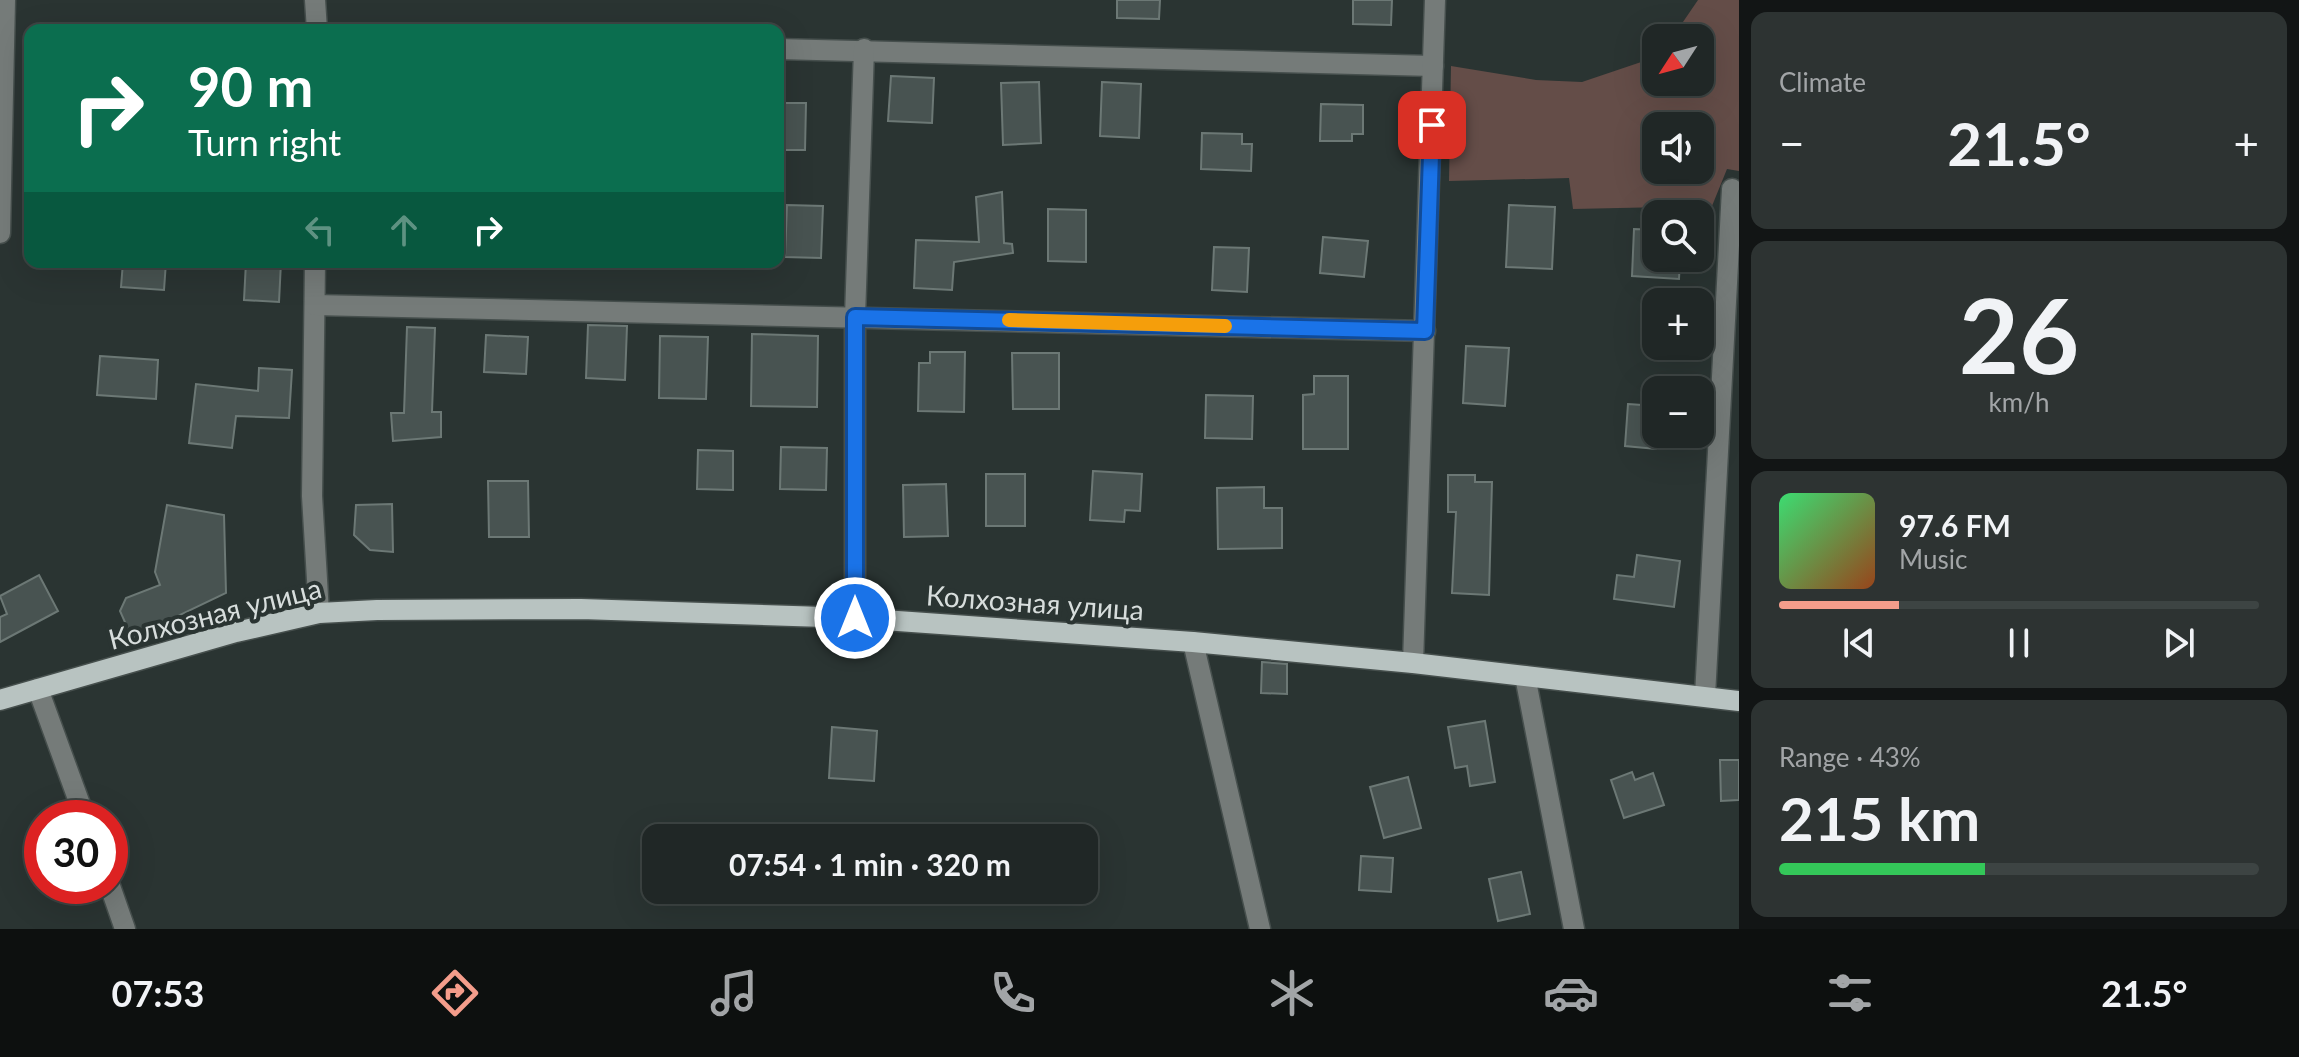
<!DOCTYPE html>
<html lang="en">
<head>
<meta charset="utf-8">
<style>
  body { margin:0; font-family:Lato,sans-serif; background:#2d3332; color:#f1f3f6; height:100vh; display:flex; flex-direction:column; font-size:30px; white-space:nowrap }
  * { box-sizing:border-box; margin:0 }
  p { font-size:26px; color:#a2a5a7 }
  .icon { flex:none; width:44px; height:44px; fill:none; stroke:currentColor; stroke-width:2; stroke-linecap:round; stroke-linejoin:round }
  .map { position:relative; flex:1; overflow:hidden }
  .panel { display:flex; flex-direction:column; gap:12px; padding:12px; background:#121515; width:560px }
  .panel>* { flex:none }
  .banner { position:absolute; left:24px; top:24px; width:760px; height:244px; border-radius:16px; box-shadow:0 8px 32px #0002,0 0 0 2px #3d4443; background:#0b6e4f; color:#fff; overflow:hidden }
  .needle { width:52px; rotate:234deg }
  .buttons { position:absolute; left:1642px; top:24px; display:grid; gap:16px }
  .buttons a { display:grid; place-items:center; width:72px; height:72px; border-radius:16px; background:#202726; box-shadow:0 8px 32px #0002,0 0 0 2px #3d4443; font-size:40px }
  .speed { position:absolute; left:24px; top:800px; display:flex; gap:16px; font-size:40px; font-weight:700; text-align:center }
  .speed>* { display:grid; place-content:center; width:104px; height:104px; border-radius:50%; background:#202726; box-shadow:0 8px 32px #0002,0 0 0 2px #3d4443; line-height:1 }
  .speed .limit { border:12px solid #d22; background:#fff; color:#111 }
  .pin { position:absolute; display:grid; place-items:center; width:68px; height:68px; color:#fff; margin:-34px; border-radius:16px; box-shadow:0 4px 12px #0006 }
  .me { position:absolute; width:88px; margin:-44px; rotate:0deg; stroke-linejoin:round; filter:drop-shadow(0 0 6px #0008) }
  .turn { display:flex; align-items:center; gap:28px; height:168px; padding:0 32px; font-size:36px }
  .turn .icon { width:104px; height:104px; stroke-width:2.5 }
  .turn b { display:block; font-size:56px; line-height:68px }
  .lanes { display:flex; align-items:center; height:76px; padding:0 32px; background:#0003; justify-content:center; gap:40px; direction:ltr }
  .lanes .off { opacity:.35 }
  .big { font-size:60px; font-weight:700; line-height:1.1 }
  .panel .widget { flex:1; display:flex; flex-direction:column; justify-content:center; gap:12px; min-width:0; padding:0 28px; border-radius:16px; background:#2d3332 }
  .panel .dial { align-items:center; gap:0 }
  .dial b { font-size:104px; line-height:1 }
  .song { display:flex; align-items:center; gap:24px }
  .cover { width:96px; height:96px; border-radius:12px; background:linear-gradient(135deg,hsl(140 70% 55%),hsl(20 70% 35%)) }
  .played { height:8px; border-radius:4px; background:linear-gradient(90deg,#f49d8b 25%,#3d4443 25%) }
  .keys { display:flex; justify-content:space-around; direction:ltr }
  .heat { display:flex; justify-content:space-between; align-items:center; font-size:44px; direction:ltr }
  .charge { height:12px; border-radius:6px; background:linear-gradient(90deg,#34c759 43%,#3d4443 0) }
  .trip { position:absolute; left:642px; top:824px; width:456px; height:80px; border-radius:16px; background:#202726; box-shadow:0 8px 32px #0002,0 0 0 2px #3d4443; font-weight:700; line-height:80px; text-align:center }
  .menu { display:flex; height:128px; justify-content:space-around; align-items:center; background:#0d100f; color:#a2a5a7 }
  .menu .icon { width:56px; height:56px }
  .menu .selected { color:#f49d8b }
  .menu b { font-size:36px; color:#f1f3f6 }
  main { display:flex; flex:1; min-height:0 }
  .map>svg:first-child { display:block }
  .green { fill:#644d48; fill-rule:evenodd }
  .building { fill:#485351; stroke:#6c7875; stroke-width:2 }
  .lines { fill:none; stroke-linecap:round; stroke-linejoin:round }
  .minor-casing { stroke:#464f4d; stroke-width:23 }
  .major-casing { stroke:#464f4d; stroke-width:23 }
  .minor { stroke:#757b79; stroke-width:20 }
  .major { stroke:#b8c3c1; stroke-width:20 }
  .route-casing { stroke:#114b97; stroke-width:20 }
  .route { stroke:#1a73e8; stroke-width:14 }
  .slow { stroke:#f59e0b; stroke-width:14 }
  .labels { text-anchor:middle; stroke-width:8; stroke-linejoin:round; paint-order:stroke }
  .street-label { font-size:28px; fill:#d7dddc; stroke:#2a3432 }
</style>
</head>
<body>
<main>
<div class="map">
<svg width="1739" height="929" viewBox="0 0 1739 929">
  <rect width="100%" height="100%" fill="#2a3432"/>
  <path class="green" d="M 1698,0 L 1739,0 L 1739,171 L 1727,169 L 1712,206 L 1573,209 L 1569,178 L 1449,181 L 1451,66 L 1536,80 L 1582,82 L 1656,57 L 1656,82 L 1700,82 L 1700,38 L 1672,38 ZM 1656,126 L 1700,126 L 1700,170 L 1656,170 Z"/>
  <g class="building">
    <polygon points="1117,0 1160,0 1159,19 1117,18"/>
    <polygon points="1353,0 1392,0 1391,25 1353,24"/>
    <polygon points="891,76 934,78 932,123 888,121"/>
    <polygon points="1039,82 1041,143 1003,145 1001,83"/>
    <polygon points="1102,82 1141,84 1139,138 1100,136"/>
    <polygon points="778,103 806,103 805,150 778,150"/>
    <polygon points="1321,104 1363,105 1363,134 1352,134 1352,141 1320,141"/>
    <polygon points="1202,133 1242,134 1242,144 1252,144 1251,171 1201,169"/>
    <polygon points="1002,192 1004,243 1012,244 1013,253 954,262 952,290 914,288 916,240 979,242 976,197"/>
    <polygon points="787,205 823,206 821,258 785,257"/>
    <polygon points="1509,205 1555,207 1552,269 1506,267"/>
    <polygon points="1048,209 1086,210 1086,262 1048,261"/>
    <polygon points="1634,229 1656,230 1656,258 1680,258 1679,279 1632,276"/>
    <polygon points="1323,237 1368,241 1364,277 1320,273"/>
    <polygon points="1214,247 1249,248 1247,292 1212,290"/>
    <polygon points="123,262 166,262 164,290 121,287"/>
    <polygon points="246,262 281,262 279,302 244,300"/>
    <polygon points="588,325 627,326 625,380 586,378"/>
    <polygon points="407,327 435,328 432,412 441,412 441,437 393,441 391,413 404,413"/>
    <polygon points="752,334 818,336 817,407 751,406"/>
    <polygon points="486,335 528,337 526,374 484,372"/>
    <polygon points="660,336 708,337 706,399 659,398"/>
    <polygon points="1466,346 1509,348 1505,406 1463,403"/>
    <polygon points="930,352 965,352 964,412 918,411 919,363 930,363"/>
    <polygon points="1012,353 1059,353 1059,409 1013,409"/>
    <polygon points="100,356 158,360 156,399 97,395"/>
    <polygon points="259,368 292,370 289,418 236,416 232,448 189,443 196,384 258,391"/>
    <polygon points="1314,376 1348,376 1348,449 1303,449 1303,395 1314,394"/>
    <polygon points="1206,395 1253,396 1252,439 1205,438"/>
    <polygon points="1628,404 1656,406 1656,449 1625,446"/>
    <polygon points="781,447 827,448 826,490 780,489"/>
    <polygon points="698,450 733,451 733,490 697,489"/>
    <polygon points="1093,471 1142,474 1140,511 1125,510 1124,522 1090,520"/>
    <rect x="986" y="474" width="39" height="52"/>
    <polygon points="1448,475 1475,475 1475,482 1492,482 1489,595 1452,593 1456,512 1448,512"/>
    <polygon points="488,481 528,481 529,537 489,537"/>
    <polygon points="946,484 948,536 904,537 903,485"/>
    <polygon points="1264,487 1264,508 1282,508 1282,548 1218,549 1217,488"/>
    <polygon points="392,504 393,552 370,550 354,535 356,505"/>
    <polygon points="167,505 224,515 226,593 132,638 120,611 126,598 160,585 155,572"/>
    <polygon points="1637,555 1680,561 1674,607 1614,599 1617,575 1634,577"/>
    <polygon points="39,575 58,611 0,642 0,617 7,614 0,596"/>
    <polygon points="1262,662 1287,664 1287,694 1261,693"/>
    <polygon points="1485,721 1495,782 1470,786 1467,766 1455,768 1448,727"/>
    <polygon points="832,727 877,731 874,781 829,778"/>
    <polygon points="1720,760 1739,760 1739,800 1721,801"/>
    <polygon points="1632,772 1635,780 1653,773 1664,805 1624,818 1611,780"/>
    <polygon points="1408,777 1421,828 1384,838 1370,787"/>
    <polygon points="1361,856 1393,858 1391,892 1359,890"/>
    <polygon points="1521,872 1530,914 1498,921 1489,879"/>
  </g>
  <g class="lines">
    <defs>
      <g id="minor">
        <polyline points="315,0 317,30"/>
        <polyline points="778,49 1433,66"/>
        <polyline points="0,233 5,0"/>
        <polyline points="315,262 312,496 319,613"/>
        <polyline points="315,305 1425,331"/>
        <polyline points="855,618 855,317 864,49"/>
        <polyline points="1193,642 1260,929"/>
        <polyline points="1413,663 1435,0"/>
        <polyline points="1525,676 1574,929"/>
        <polyline points="38,689 85,818"/>
        <polyline points="1705,696 1732,189"/>
        <polyline points="110,886 125,929"/>
      </g>
      <polyline id="major" points="0,700 236,632 319,613 377,610 581,609 855,618 1193,642 1413,663 1739,701"/>
    </defs>
    <use href="#minor" class="minor-casing"/>
    <use href="#major" class="major-casing"/>
    <use href="#minor" class="minor"/>
    <use href="#major" class="major"/>
  </g>
  <g class="lines">
    <defs>
      <polyline id="route" points="855,618 855,317 1425,331 1432,125"/>
    </defs>
    <use href="#route" class="route-casing"/>
    <use href="#route" class="route"/>
    <polyline class="slow" points="1009,320 1225,326"/>
  </g>
  <g class="labels">
    <g class="street-label">
      <text transform="translate(1035 603) rotate(4)" y="10">Колхозная улица</text>
      <text transform="translate(215 614) rotate(-14)" y="10">Колхозная улица</text>
    </g>
  </g>
</svg>
<div class="buttons">
<a><svg class="needle" viewBox="-14 -14 28 28"><path d="M0-13l5 13h-10z" fill="#e53935"/><path d="M0 13l5-13h-10z" fill="#a2a5a7"/></svg></a>
<a><svg class="icon" aria-label="sound" viewBox="0 0 24 24"><path d="M4 9h4l5-4v14l-5-4H4zM17 9q2 3 0 6"/></svg></a>
<a><svg class="icon" aria-label="search" viewBox="0 0 24 24"><circle cx="10" cy="10" r="6"/><path d="M15 15l6 6"/></svg></a>
<a>+</a>
<a>−</a>
</div>
<div class="speed"><div class="limit">30</div></div>
<div class="pin" style="left:1432px;top:125px;background:#d93025"><svg class="icon" aria-label="arrive" viewBox="0 0 24 24"><path d="M6 21V4h12l-3 4 3 4H6"/></svg></div>
<svg class="me" style="left:855px;top:618px" viewBox="-20 -20 40 40"><circle r="17" fill="#1a73e8" stroke="#fff" stroke-width="3"/><path d="M0-11L8 9 0 5-8 9z" fill="#fff"/></svg>
<div class="trip">07:54 · 1 min · 320 m</div>
<div class="banner">
<div class="turn"><svg class="icon" aria-label="right" viewBox="0 0 24 24"><path d="M7 20v-9h11M14 6l5 5-5 5"/></svg><div><b>90 m</b>Turn right</div></div>
<div class="lanes"><svg class="icon off" aria-label="left" viewBox="0 0 24 24"><path d="M17 20v-9H6M10 6l-5 5 5 5"/></svg><svg class="icon off" aria-label="ahead" viewBox="0 0 24 24"><path d="M12 20V5M6 11l6-6 6 6"/></svg><svg class="icon" aria-label="right" viewBox="0 0 24 24"><path d="M7 20v-9h11M14 6l5 5-5 5"/></svg></div>
</div>
</div>
<section class="panel">
<div class="widget"><p>Climate</p>
<div class="heat"><a>−</a><b class="big">21.5°</b><a>+</a></div>
</div>
<div class="widget dial"><b>26</b><p>km/h</p></div>
<div class="widget">
<div class="song"><i class="cover"></i><div><b>97.6 FM</b><p>Music</p></div></div>
<div class="played"></div>
<div class="keys"><svg class="icon" aria-label="previous" viewBox="0 0 24 24"><path d="M18 5L8 12l10 7zM5 5v14"/></svg><svg class="icon" aria-label="pause" viewBox="0 0 24 24"><path d="M8 5v14M16 5v14"/></svg><svg class="icon" aria-label="next" viewBox="0 0 24 24"><path d="M6 5l10 7-10 7zM19 5v14"/></svg></div>
</div>
<div class="widget"><p>Range · 43%</p><b class="big">215 km</b><div class="charge"></div></div>
</section>
</main>
<nav class="menu">
<b>07:53</b>
<svg class="icon selected" aria-label="directions" viewBox="0 0 24 24"><path d="M12 3l9 9-9 9-9-9zM9 14v-3h6M13 9l2 2-2 2"/></svg>
<svg class="icon" aria-label="music" viewBox="0 0 24 24"><path d="M9 18V5l10-2v13"/><circle cx="6" cy="18" r="3"/><circle cx="16" cy="16" r="3"/></svg>
<svg class="icon" aria-label="phone" viewBox="0 0 24 24"><path d="M5 4h4l2 5-3 2q2 4 5 5l2-3 5 2v4C11 20 4 13 5 4z"/></svg>
<svg class="icon" aria-label="climate" viewBox="0 0 24 24"><path d="M12 3v18M4 7l16 10M4 17L20 7"/></svg>
<svg class="icon" aria-label="car" viewBox="0 0 24 24"><path d="M5 17H2v-5l4-1 3-4h7l3 4 3 1v5h-3M9 17h6M6 11h13"/><circle cx="7" cy="17" r="2"/><circle cx="17" cy="17" r="2"/></svg>
<svg class="icon" aria-label="filters" viewBox="0 0 24 24"><path d="M4 7h16M4 17h16"/><circle cx="9" cy="7" r="2"/><circle cx="15" cy="17" r="2"/></svg>
<b>21.5°</b>
</nav>
</body>
</html>
